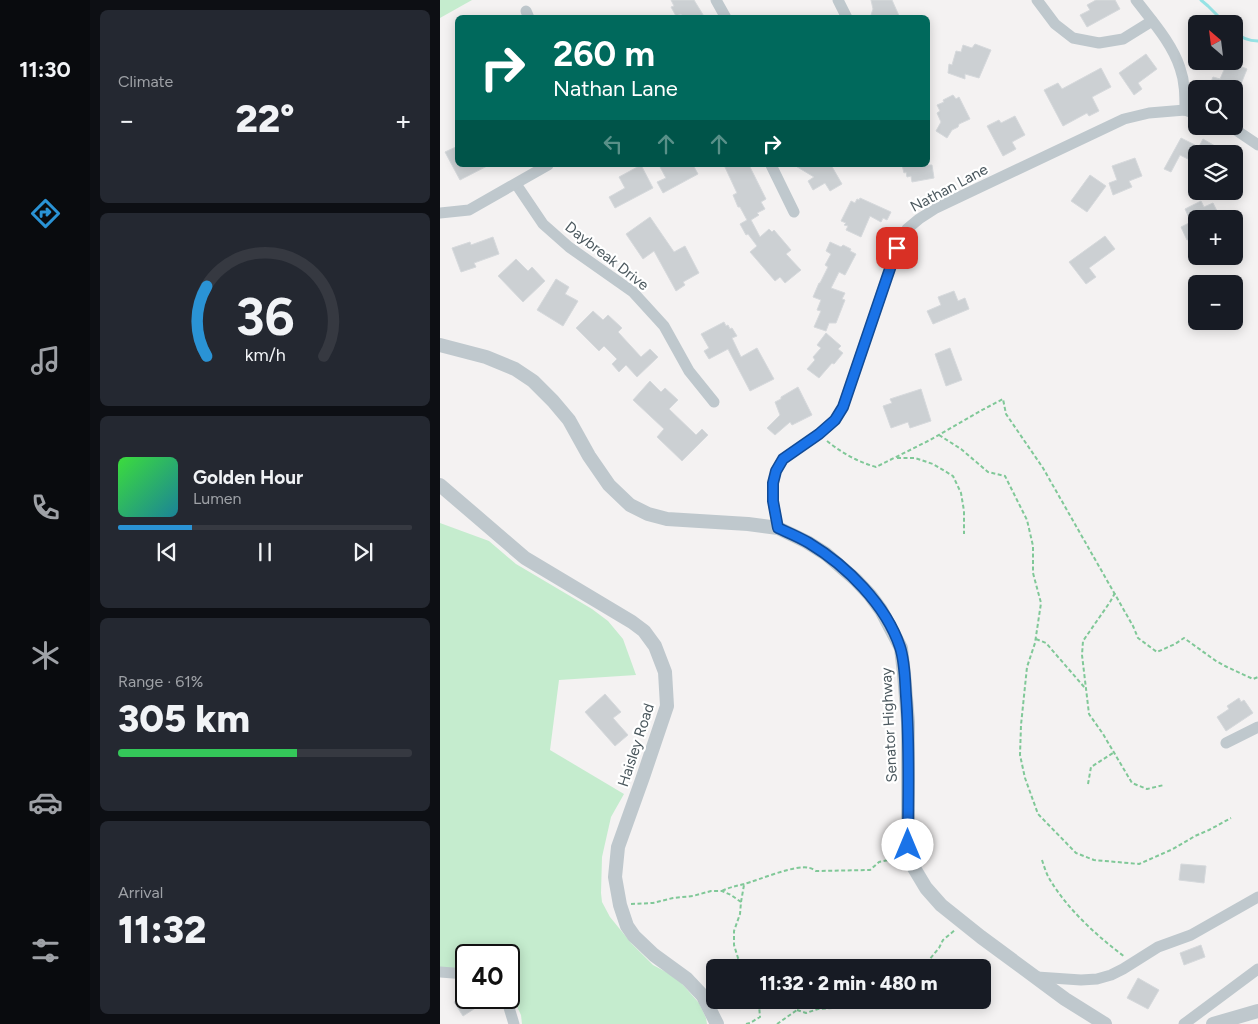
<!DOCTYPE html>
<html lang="en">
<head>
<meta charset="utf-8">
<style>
  body { margin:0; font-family:Figtree,sans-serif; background:#242831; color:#f1f3f6; height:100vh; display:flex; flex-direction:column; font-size:19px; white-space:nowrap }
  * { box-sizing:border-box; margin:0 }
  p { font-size:16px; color:#9ea1a6 }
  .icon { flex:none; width:28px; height:28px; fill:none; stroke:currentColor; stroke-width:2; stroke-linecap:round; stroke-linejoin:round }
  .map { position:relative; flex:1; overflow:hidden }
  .sheet { display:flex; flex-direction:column; gap:10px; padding:10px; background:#0d0f14; width:350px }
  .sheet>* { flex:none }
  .guide { position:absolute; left:15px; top:15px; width:475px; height:152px; border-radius:8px; box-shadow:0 2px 12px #0003; background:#00695c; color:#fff; overflow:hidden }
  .needle { width:32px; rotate:332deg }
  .controls { position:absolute; left:748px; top:15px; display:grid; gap:10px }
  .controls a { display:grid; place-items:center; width:55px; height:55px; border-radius:8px; background:#171b24; box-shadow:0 2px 12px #0003; font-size:25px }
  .speed { position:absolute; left:15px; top:944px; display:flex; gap:10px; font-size:25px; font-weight:700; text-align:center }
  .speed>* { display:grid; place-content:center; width:65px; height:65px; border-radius:50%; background:#171b24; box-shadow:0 2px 12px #0003; line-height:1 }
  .speed .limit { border:2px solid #111; border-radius:8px; background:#fff; color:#111 }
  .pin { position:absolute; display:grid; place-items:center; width:42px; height:42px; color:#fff; margin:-21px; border-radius:10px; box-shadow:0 2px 8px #0006 }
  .me { position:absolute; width:55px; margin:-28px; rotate:0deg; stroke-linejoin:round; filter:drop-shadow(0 0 4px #0008) }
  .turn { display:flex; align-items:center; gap:18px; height:105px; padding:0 15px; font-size:22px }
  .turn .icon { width:65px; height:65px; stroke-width:2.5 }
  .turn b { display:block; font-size:35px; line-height:42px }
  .lanes { display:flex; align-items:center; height:48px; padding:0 15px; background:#0003; justify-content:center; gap:25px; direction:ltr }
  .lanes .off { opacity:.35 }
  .big { font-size:38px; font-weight:800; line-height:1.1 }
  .sheet .card { flex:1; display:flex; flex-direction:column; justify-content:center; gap:8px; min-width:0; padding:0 18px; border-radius:8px; background:#242831 }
  .sheet .dial { align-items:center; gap:0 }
  .dial svg { height:130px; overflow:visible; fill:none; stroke:#363941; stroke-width:7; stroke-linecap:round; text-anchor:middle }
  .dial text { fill:#f1f3f6; stroke:none }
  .song { display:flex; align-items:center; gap:15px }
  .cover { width:60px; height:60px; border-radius:8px; background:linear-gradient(135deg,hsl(120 70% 55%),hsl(190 70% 35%)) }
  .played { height:5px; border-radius:2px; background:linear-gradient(90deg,#2a93d5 25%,#363941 25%) }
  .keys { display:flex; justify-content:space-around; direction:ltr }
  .heat { display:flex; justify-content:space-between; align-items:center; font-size:28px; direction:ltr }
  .charge { height:8px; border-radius:4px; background:linear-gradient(90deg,#34c759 61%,#363941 0) }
  .trip { position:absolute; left:266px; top:959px; width:285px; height:50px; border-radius:8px; background:#171b24; box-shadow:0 2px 12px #0003; font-weight:800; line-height:50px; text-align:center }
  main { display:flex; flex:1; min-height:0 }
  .menu { display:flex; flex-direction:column; width:90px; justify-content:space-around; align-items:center; background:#090b0e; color:#9ea1a6 }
  .menu .icon { width:35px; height:35px }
  .menu .selected { color:#2a93d5 }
  .menu b { font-size:22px; color:#f1f3f6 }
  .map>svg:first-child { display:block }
  .green { fill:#c5ecce }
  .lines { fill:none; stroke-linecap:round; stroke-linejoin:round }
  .stream { stroke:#96e3e5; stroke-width:3 }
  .building { fill:#ccd0d3; stroke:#d6d9dc }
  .path { stroke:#80c898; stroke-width:2; stroke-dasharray:4 2.5; stroke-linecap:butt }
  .minor { stroke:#bfc8cd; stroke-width:11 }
  .tertiary { stroke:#bfc8cd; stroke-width:14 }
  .route-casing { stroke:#114b97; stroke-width:12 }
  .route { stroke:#1a73e8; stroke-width:9 }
  .labels { text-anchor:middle; stroke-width:4.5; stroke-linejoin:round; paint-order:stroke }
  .street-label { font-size:15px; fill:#4b585e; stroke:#fff }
</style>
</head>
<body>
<main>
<nav class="menu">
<b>11:30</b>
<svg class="icon selected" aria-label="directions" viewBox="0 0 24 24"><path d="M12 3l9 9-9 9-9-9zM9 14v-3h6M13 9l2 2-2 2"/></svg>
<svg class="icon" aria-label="music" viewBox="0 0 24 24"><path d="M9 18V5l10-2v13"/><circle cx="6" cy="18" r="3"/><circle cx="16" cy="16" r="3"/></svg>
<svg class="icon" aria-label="phone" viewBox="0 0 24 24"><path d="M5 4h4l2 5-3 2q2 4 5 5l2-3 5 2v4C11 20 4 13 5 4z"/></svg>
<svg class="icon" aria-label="climate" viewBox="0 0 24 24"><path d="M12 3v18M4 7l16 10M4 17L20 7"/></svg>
<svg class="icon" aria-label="car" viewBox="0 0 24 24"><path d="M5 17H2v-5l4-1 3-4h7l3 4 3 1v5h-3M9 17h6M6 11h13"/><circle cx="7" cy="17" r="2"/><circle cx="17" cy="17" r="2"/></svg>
<svg class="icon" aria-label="filters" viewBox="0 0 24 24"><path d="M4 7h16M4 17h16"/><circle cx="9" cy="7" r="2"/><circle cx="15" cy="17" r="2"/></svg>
</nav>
<section class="sheet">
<div class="card"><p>Climate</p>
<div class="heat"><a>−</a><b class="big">22°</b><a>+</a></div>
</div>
<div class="card dial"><svg viewBox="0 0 100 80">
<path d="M14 69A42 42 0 1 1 86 69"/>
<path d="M14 69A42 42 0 0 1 14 26" stroke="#2a93d5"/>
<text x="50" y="56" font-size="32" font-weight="700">36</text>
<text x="50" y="72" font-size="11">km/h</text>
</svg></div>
<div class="card">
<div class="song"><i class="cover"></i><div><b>Golden Hour</b><p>Lumen</p></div></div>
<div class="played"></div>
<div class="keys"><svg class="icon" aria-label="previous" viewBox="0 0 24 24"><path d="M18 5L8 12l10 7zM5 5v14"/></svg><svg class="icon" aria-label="pause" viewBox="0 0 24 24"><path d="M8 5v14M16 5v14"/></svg><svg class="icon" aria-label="next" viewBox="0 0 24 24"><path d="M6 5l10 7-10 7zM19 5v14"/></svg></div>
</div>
<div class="card"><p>Range · 61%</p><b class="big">305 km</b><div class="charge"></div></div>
<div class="card"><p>Arrival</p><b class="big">11:32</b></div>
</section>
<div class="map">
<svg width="818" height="1024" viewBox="0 0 818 1024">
  <rect width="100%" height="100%" fill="#f4f2f2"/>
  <g class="green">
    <polygon points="0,0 32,0 0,18"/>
    <polygon points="0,523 49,541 76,564 152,609 168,621 183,639 196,675 119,680 110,750 184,794 171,817 162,857 161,893 162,902 170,917 192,944 213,965 237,978 259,1003 266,1018 267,1024 82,1024 81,1015 69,990 69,955 26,955 26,969 0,968"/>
  </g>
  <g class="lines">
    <g class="stream">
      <polyline points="761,0 768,6 786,24"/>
      <path d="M 794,31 C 800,37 809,41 818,41"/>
    </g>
  </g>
  <g class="building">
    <polygon points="231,0 254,0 265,18 243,18 241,14 236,16 231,7 234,6"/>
    <polygon points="431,0 452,0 460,18 430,18 433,9"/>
    <polygon points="656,0 675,0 680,9 647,27 640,15 650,10 647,5"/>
    <polygon points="535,44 551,50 539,78 525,74 525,79 508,73 509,64 512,65 516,51 521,52 523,45 532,48"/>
    <polygon points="706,54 717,69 698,83 702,89 694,95 679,73"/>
    <polygon points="788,61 807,69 799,89 768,89 773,77 780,79"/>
    <polygon points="661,68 671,87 652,97 659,111 649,116 647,113 623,126 604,90 618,83 622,89"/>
    <polygon points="513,95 516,99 519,97 530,119 519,124 518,127 512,130 507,138 496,131 501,122 497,113 500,111 497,105 504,102 503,100"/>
    <polygon points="575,116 585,135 572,142 576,149 563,156 547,126 559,120 561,123"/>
    <polygon points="741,138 755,145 748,159 740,155 731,172 724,169"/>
    <polygon points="763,139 775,146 771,154 755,154"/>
    <polygon points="18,146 18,165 49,165 20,180 5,152"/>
    <polygon points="695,158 702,176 689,181 692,187 673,195 669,183 677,180 672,166"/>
    <polygon points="201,165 213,188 175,208 169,197 185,188 179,177"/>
    <polygon points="219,165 253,165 258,174 223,193 217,182 226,178"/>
    <polygon points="284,165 309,165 326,199 321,202 325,209 317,213 319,215 311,220 320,237 329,229 332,232 334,230 351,250 346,254 361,270 345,283 340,277 335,281 310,252 317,246 308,234 306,235 300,224 307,220 300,207 298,207 293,195 297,193"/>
    <polygon points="354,165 391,165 402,184 390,191 385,183 373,190 368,181 374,177"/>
    <polygon points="462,165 492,165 494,178 472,182 471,176 467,177 466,172 464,173"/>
    <polygon points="650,175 666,186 647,212 631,201"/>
    <polygon points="420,198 451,212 447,220 443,218 441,222 430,216 421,237 406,230 408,226 404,225 406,223 401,221 411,201 415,203 417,199 419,200"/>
    <polygon points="761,201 764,207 773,203 781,219 756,219 756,236 747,240 741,227 751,222 745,209"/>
    <polygon points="210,217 234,252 245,246 259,273 243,282 245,285 236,291 214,251 203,259 186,234"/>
    <polygon points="665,236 675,249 649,268 656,277 646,284 629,262"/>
    <polygon points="53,237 59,254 34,263 36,267 21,272 12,248 30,242 31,245"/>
    <polygon points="390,242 401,247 403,245 411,249 410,251 416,254 405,275 399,272 391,288 405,293 402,299 405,300 396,323 389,323 386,331 374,327 381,311 377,310 381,300 373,297 379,283 380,283 388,267 385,265 391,254 386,251"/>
    <polygon points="76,259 88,271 92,267 105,281 83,302 58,276"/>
    <polygon points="116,279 129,287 125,294 138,301 123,326 97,310"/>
    <polygon points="514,291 518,301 525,298 529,309 493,324 487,311 501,305 498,297"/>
    <polygon points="153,311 163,320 168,315 182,328 178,332 201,357 210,349 218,357 197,377 186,365 179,372 172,364 177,359 164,346 159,351 136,328"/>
    <polygon points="284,322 286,326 288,325 290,329 292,328 297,336 292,338 301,357 317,348 334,379 310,391 288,349 269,359 264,351 269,348 261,334"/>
    <polygon points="386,333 401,346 398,349 403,353 394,364 392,363 379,378 367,369 375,360 373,357 381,348 377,345"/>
    <polygon points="510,348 522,380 506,386 495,354"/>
    <polygon points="210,381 221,392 225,388 238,400 229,409 256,435 262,429 268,435 242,461 217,437 224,429 193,400"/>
    <polygon points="358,387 372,415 352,425 350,422 335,435 327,428 340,415 335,402 341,399 341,397"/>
    <polygon points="481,389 491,421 470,428 468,422 451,428 443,406 452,403 450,399"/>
    <polygon points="165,694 181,712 173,718 188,735 175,746 145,712"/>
    <polygon points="799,698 801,702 804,700 813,713 786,731 777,717 789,709 787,706"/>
    <polygon points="741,864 766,866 764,883 739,880"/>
    <polygon points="761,945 765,957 744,965 740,953"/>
    <polygon points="698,978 719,990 708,1009 687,998"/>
    <polygon points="26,994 26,998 51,998 23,1016 14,1002"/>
  </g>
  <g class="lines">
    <g class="path">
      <polyline points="499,435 521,449 548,472 565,476 587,520 593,546 593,573 601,603 595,643 587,667 581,725 580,755 585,778 598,814 636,853 654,860 699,864 733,849 755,836 769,830 791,818"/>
      <path d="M 387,441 C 402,453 418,462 436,467 L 490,440 L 544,409 L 563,399 L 566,414 L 603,468 L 693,626 L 698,638 L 717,652 L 735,644 L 744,638 L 776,661 L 787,667 L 813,679 L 818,677"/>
      <polyline points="457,458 475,458 493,464 513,476 521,493 524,511 524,534"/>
      <polyline points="675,593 670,602 643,641 642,655 649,714 663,734 692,783 707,789 724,785"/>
      <polyline points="596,639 606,643 645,688"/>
      <polyline points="648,784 651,767 673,753"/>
      <path d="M 602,860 C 604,866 606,873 609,878 C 626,908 658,937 685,957"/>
      <path d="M 282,891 C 290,887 296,886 304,884 C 319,880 356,864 369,868 C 372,868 374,870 376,871 L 430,870 L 439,862 L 459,858"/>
      <polyline points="301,902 304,885"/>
      <polyline points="191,904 213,903 233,898 253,896 271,891 282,891 291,895 301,902 300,914 294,931 294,945 298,958 307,968"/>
      <polyline points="496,968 489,960 499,948 503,940 515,930"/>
      <path d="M 432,1000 C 445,1004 456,1008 469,1005 L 472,1000"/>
      <polyline points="357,1010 366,1013 378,1009 394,1008 423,1000"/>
      <polyline points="306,1024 310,1023 320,1017 319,1005 326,1000"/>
      <polyline points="337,1024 357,1010 354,1000"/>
    </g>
    <g class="minor">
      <polyline points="276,0 286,18"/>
      <polyline points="398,0 407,18"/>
      <polyline points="597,0 615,24 633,38 659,43 683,39 712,21"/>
      <path d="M 696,0 C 712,21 732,43 740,68 C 745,82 745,96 745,110"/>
      <polyline points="86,11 89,18"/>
      <polyline points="788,126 793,128 818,145"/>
      <polyline points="331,165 354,212"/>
      <polyline points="76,184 103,224 129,247 193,292 224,326 249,371 274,402"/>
      <polyline points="0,213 29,210 108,165"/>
      <polyline points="338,528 333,501 333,483 336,471 343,459 379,434 395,420 403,407 457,248 467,229 479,219 496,208 684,119 709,113 745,110 756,114"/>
      <polyline points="786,743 818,727"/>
      <polyline points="0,972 26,974"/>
      <polyline points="597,977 641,980 657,979 671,975 683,969 718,947 751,935 818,897"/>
      <polyline points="64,998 67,1001 74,1024"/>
      <polyline points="744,1024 818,969"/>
    </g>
    <g class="tertiary">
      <polyline points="0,345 46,357 75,369 93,381 113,401 129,420 149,456 169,485 190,505 208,514 227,519 308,524 338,528 367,542 386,554 416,580 430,595 441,610 461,648 464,674 468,722 468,845 474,868 486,888 501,905 541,937 625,999 665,1024"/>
      <polyline points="0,485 85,558 192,622 204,631 215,646 225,672 227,706 203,777 178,847 175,877 180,905 187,926 194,936 214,955 247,979 263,996 277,1024"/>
      <polyline points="773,1024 818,1011"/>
    </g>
  </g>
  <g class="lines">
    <defs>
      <path id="route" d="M 457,248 L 403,407 L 395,420 L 379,434 L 343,459 L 336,471 L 333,483 L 333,501 L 338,528 C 349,533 359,537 369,543 C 407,566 446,605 460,647 C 465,662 465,681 466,696 C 470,746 468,795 468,845"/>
    </defs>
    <use href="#route" class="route-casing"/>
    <use href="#route" class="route"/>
  </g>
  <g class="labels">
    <g class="street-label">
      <text transform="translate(509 188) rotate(-28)" y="5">Nathan Lane</text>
      <text transform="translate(167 256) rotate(38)" y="5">Daybreak Drive</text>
      <text transform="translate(449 725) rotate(-93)" y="5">Senator Highway</text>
      <text transform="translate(196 745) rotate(-72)" y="5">Haisley Road</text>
    </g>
  </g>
</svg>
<div class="controls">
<a><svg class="needle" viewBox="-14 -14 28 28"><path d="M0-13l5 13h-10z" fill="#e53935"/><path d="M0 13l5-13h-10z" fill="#9ea1a6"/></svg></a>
<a><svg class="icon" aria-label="search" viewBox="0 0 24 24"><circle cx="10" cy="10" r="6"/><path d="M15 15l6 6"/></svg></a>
<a><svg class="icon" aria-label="layers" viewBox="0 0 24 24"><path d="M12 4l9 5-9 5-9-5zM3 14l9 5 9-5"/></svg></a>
<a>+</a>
<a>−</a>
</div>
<div class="speed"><div class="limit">40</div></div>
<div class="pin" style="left:457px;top:248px;background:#d93025"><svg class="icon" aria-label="arrive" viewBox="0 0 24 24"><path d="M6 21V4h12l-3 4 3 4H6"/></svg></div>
<svg class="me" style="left:468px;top:845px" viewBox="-20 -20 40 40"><circle r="19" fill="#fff"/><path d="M0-13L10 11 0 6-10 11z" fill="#1a73e8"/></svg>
<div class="trip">11:32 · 2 min · 480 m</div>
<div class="guide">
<div class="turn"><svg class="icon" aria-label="right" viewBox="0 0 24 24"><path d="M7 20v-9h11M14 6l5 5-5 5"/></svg><div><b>260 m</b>Nathan Lane</div></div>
<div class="lanes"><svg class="icon off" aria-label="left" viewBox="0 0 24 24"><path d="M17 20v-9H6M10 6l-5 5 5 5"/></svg><svg class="icon off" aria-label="ahead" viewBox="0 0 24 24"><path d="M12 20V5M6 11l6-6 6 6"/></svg><svg class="icon off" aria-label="ahead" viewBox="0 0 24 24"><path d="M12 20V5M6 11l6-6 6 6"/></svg><svg class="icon" aria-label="right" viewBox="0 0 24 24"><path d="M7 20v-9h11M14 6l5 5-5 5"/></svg></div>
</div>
</div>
</main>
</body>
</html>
